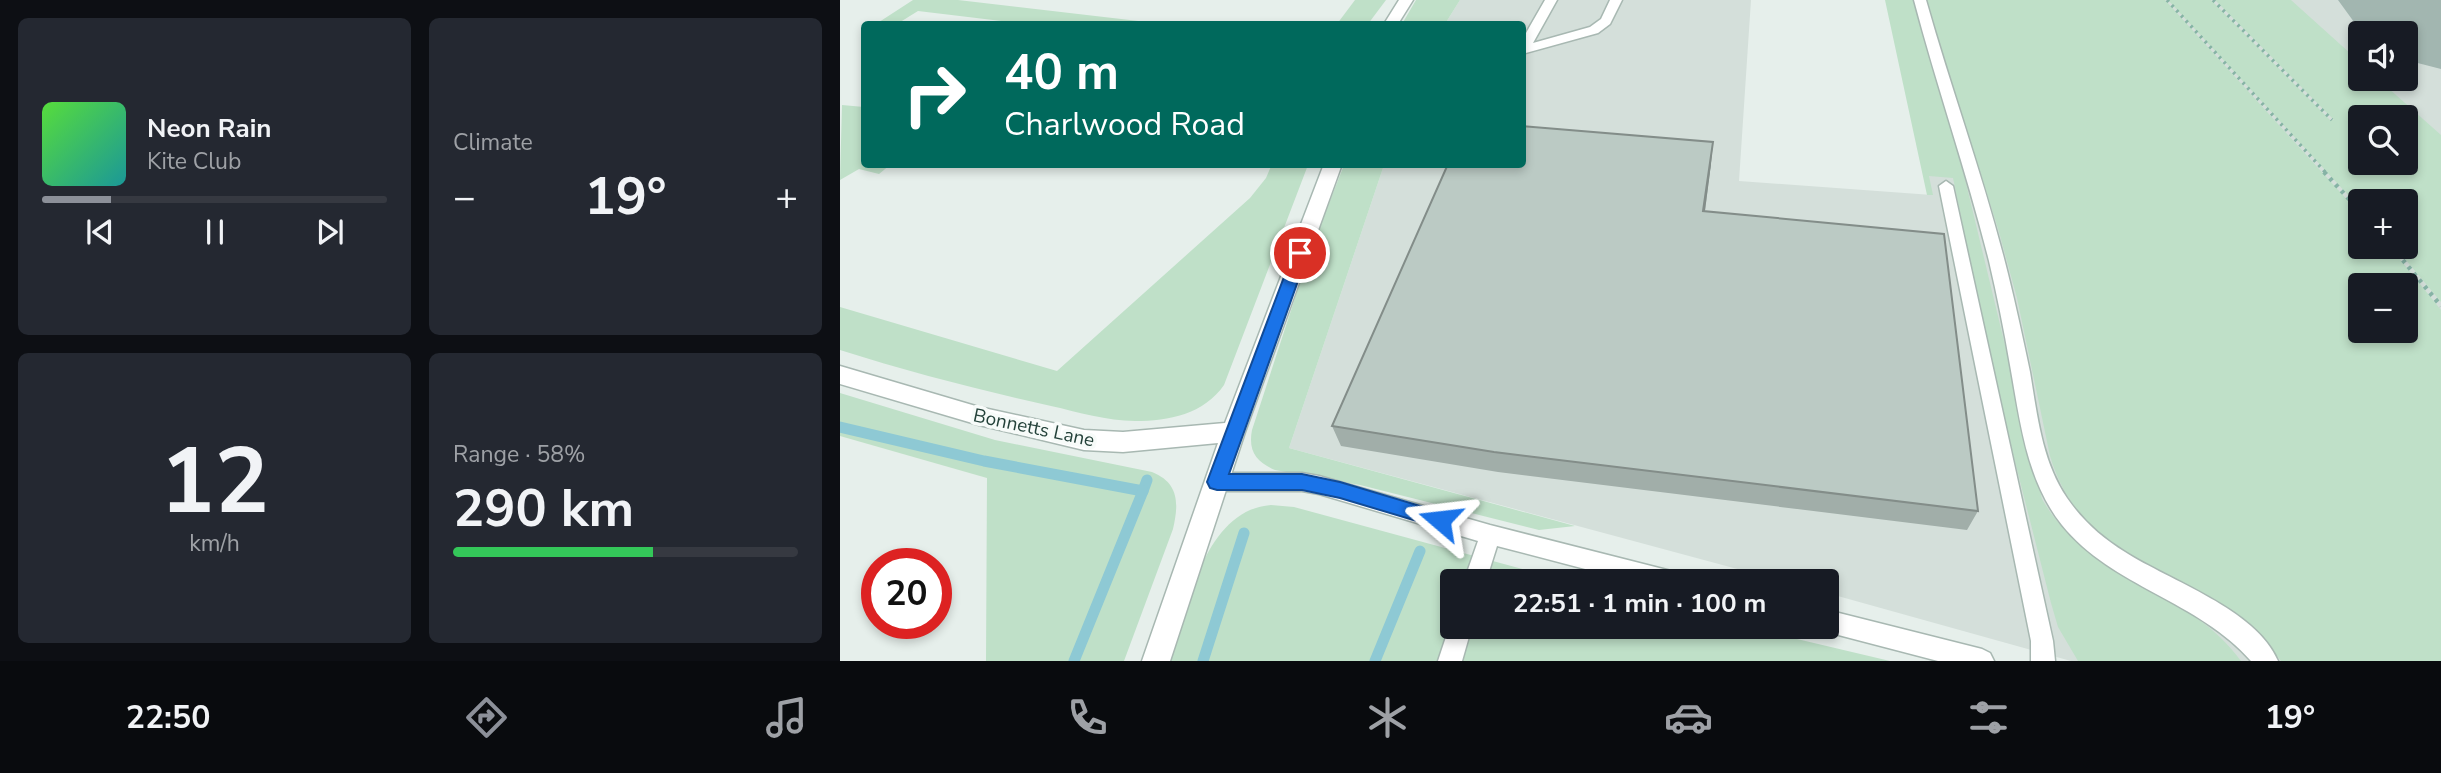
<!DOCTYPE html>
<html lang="en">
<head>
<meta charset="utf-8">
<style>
  body { margin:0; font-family:"Nunito Sans",sans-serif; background:#242831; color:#f1f3f6; height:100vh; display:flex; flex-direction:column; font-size:26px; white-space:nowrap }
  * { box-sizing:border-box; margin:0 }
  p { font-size:23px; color:#9ea1a6 }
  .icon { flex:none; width:38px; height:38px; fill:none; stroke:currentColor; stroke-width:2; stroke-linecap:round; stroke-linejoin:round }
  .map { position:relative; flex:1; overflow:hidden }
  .panel { display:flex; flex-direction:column; gap:18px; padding:18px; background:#0d0f14; width:840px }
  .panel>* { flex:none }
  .hud { position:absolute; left:21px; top:21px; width:665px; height:147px; border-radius:7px; box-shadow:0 4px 10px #0003; background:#00695c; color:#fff; overflow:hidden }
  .buttons { position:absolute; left:1508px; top:21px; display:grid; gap:14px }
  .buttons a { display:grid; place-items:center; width:70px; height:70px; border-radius:7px; background:#171b24; box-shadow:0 4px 10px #0003; font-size:35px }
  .speed { position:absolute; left:21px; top:548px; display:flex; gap:14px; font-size:35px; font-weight:700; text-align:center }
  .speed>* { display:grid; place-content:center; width:91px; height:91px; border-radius:50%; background:#171b24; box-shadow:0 4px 10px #0003; line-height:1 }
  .speed .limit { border:10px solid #d22; background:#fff; color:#111 }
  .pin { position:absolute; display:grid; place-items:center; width:60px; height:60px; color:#fff; margin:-30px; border:4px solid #fff; border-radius:50%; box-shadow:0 2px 7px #0007 }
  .me { position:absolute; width:77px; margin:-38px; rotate:287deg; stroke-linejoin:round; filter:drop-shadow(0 0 5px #0008) }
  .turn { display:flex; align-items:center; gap:24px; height:147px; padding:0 28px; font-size:32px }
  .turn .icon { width:91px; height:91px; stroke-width:2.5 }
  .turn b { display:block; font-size:49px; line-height:60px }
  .big { font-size:52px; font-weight:700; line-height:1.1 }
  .panel .widget { flex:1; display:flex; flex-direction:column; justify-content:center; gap:10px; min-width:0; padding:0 24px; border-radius:10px; background:#242831 }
  .panel .dial { align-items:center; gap:0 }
  .dial b { font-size:91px; line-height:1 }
  .song { display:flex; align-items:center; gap:21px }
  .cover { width:84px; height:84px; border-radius:10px; background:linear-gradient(135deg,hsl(110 70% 55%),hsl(180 70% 35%)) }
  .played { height:7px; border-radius:4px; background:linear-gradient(90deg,#8c9099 20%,#363941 20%) }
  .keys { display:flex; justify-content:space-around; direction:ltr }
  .heat { display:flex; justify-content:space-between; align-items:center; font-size:38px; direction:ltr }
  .charge { height:10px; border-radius:5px; background:linear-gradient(90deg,#34c759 58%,#363941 0) }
  .panel .tiles { flex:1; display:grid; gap:18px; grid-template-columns:repeat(2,1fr) }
  .trip { position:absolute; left:600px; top:569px; width:399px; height:70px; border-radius:7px; background:#171b24; box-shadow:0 4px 10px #0003; font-weight:700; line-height:70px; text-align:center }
  .tabs { display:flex; height:112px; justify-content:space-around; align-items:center; background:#090b0e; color:#9ea1a6 }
  .tabs .icon { width:49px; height:49px }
  .tabs .selected { color:#8c9099 }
  .tabs b { font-size:32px; color:#f1f3f6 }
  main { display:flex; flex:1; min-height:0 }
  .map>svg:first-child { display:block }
  .built { fill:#d4dfda; fill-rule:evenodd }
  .green { fill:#bfe0c8; fill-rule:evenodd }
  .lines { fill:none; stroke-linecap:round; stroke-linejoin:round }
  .stream { stroke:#8ec9d4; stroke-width:11 }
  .taxiway { fill:#a2b6b0; fill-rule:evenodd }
  .runway { fill:#a2b6b0; fill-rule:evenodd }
  .service-casing { stroke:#a8b8b2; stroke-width:3 }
  .tertiary-casing { stroke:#a8b8b2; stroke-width:3 }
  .path-far1 { stroke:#86b3a5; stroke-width:3.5; stroke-dasharray:2.5 4.5; stroke-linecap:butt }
  .path { stroke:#86b3a5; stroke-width:4.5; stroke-dasharray:3.5 5; stroke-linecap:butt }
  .service { fill:#fff; fill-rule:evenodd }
  .tertiary { fill:#fff; fill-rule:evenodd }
  .wall { fill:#a1aea9 }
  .shaded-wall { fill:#838d89 }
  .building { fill:#bbcac4; stroke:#838d89; stroke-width:2 }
  .route { fill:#1a73e8; stroke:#114b97; stroke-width:2 }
  .labels { text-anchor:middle; stroke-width:7; stroke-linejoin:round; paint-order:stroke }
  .street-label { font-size:19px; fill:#24423a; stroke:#f7fbf9 }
</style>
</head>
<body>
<main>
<section class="panel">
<div class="tiles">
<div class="widget">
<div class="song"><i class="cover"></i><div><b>Neon Rain</b><p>Kite Club</p></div></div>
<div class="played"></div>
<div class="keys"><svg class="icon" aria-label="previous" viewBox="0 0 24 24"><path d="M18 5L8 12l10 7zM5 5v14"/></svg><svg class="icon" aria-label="pause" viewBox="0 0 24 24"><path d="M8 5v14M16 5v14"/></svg><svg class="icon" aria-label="next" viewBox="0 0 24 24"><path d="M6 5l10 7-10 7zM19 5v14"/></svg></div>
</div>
<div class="widget"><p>Climate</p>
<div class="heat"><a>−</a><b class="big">19°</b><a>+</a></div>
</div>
<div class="widget dial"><b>12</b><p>km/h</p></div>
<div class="widget"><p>Range · 58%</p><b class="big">290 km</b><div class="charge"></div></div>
</div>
</section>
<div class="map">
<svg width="1601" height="661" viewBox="0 0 1601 661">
  <rect width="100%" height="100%" fill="#e6efeb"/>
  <path class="built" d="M 620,0 L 911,0 L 899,181 L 1092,195 L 1050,0 L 1601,0 L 1601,661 L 1231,661 L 987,593 L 987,581 L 942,581 L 449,448 L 544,165 L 682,164 L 682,24 L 605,24 ZM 1521,33 L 1566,33 L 1566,79 L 1521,79 ZM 1521,117 L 1566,117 L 1566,163 L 1521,163 ZM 1521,201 L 1566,201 L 1566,247 L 1521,247 ZM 1521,285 L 1566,285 L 1566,331 L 1521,331 Z"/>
  <g class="green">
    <polygon points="73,0 118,0 324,24 187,24 78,11 57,24 36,24"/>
    <polygon points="515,0 546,0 528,24 497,24"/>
    <polygon points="576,0 620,0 605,24 562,24"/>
    <path d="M 1045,0 L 1075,0 L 1125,179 L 1202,499 C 1248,580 1349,588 1401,661 L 1238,661 L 1218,627 L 1211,603 L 1156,387 L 1113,178 L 1089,176 L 1093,195 L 1087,195 Z"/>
    <path d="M 1086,0 L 1325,0 L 1521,215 L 1521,247 L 1550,247 L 1601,310 L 1601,661 L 1441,661 C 1373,567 1247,580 1210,456 L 1177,298 L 1159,232 ZM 1521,285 L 1566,285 L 1566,331 L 1521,331 Z"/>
    <path d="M 1328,0 L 1371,0 L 1490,120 L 1494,120 L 1375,0 L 1451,0 L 1521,63 L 1521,79 L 1538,79 L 1601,135 L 1601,302 L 1555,247 L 1566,247 L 1566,201 L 1521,201 L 1521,209 ZM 1521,117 L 1566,117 L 1566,163 L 1521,163 Z"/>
    <polygon points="2,105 24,107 24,164 50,165 39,174 19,169 0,180"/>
    <path d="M 432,164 L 468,165 L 384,385 C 364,414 329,421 295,421 C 267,421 238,412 211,406 C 140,390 69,372 0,350 L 0,307 L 217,371 L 410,198 L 426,178 Z"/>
    <path d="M 504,165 L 544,165 L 449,448 L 735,526 L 699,530 L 520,485 L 435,470 C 416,462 408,451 412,430 L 471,249 Z"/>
    <path d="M 0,393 L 155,440 L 312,472 C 339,483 339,503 333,529 L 284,661 L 146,661 L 147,478 L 0,436 Z"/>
    <path d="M 431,505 L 454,507 L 726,581 L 612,581 L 612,626 L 906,627 L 1050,661 L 330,661 C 347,608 364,510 431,505 Z"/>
  </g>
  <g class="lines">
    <g class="stream">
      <polyline points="0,427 144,461 303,491 307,480"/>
      <polyline points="234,661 303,491"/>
      <polyline points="363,661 404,533"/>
      <polyline points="535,661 580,551"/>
    </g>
    <path class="taxiway" d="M 1545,0 L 1601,0 L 1601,39 C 1576,37 1559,20 1545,0 Z"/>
    <polygon class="runway" points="1498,0 1601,0 1601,69 1566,60 1566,33 1522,33"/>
    <defs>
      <g id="service">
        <polygon points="705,0 717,0 693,43 750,27 761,19 770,0 782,0 770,24 758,33 682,54 682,40"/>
        <path d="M 1074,0 L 1086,0 C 1112,92 1145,181 1168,274 C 1176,306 1183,339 1190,372 C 1197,414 1202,462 1227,498 C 1242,520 1262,538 1285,552 C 1330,581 1416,609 1438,661 L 1411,661 C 1359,601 1272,587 1222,525 C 1186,480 1180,420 1170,365 C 1164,330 1157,295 1149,261 C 1127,173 1097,87 1074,0 Z"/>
        <polygon points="1106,181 1113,186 1213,641 1215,661 1191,661 1191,641 1099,186"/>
        <polygon points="377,473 462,473 479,476 650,525 831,571 839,574 842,581 791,581 657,546 646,581 624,581 638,541 479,494 462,491 377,491 370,488 367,482 370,476"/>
        <polygon points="987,610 1142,649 1150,653 1154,661 1098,661 987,632 978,626 987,626"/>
        <polygon points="612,619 612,626 632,626 622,661 598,661"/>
      </g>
      <g id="tertiary">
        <polygon points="559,0 573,0 558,24 544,24"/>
        <polygon points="484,164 502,164 405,432 330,661 302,661 378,443 283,452 244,450 139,425 0,384 0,366 139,407 244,430 283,432 385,423"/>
      </g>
    </defs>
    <use href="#service" class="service-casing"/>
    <use href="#tertiary" class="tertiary-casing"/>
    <g class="path-far1">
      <polyline points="1327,0 1486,173"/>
      <polyline points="1373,0 1492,120"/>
    </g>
    <g class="path">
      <polyline points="1484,172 1521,212"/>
      <polyline points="1552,247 1601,306"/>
    </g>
    <use href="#service" class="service"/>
    <use href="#tertiary" class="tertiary"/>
  </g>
  <polygon class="wall" points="871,164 865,211 1138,511 1127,530 658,472 501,446 492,426"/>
  <polygon class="shaded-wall" points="873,142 871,164 862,233 863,211"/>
  <polygon class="building" points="682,126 873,142 863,211 1104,234 1138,511 654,452 492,426 608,164 682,164"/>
  <polygon class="route" points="460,248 468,253 389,474 462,474 500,482 607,514 610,520 607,526 600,528 500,498 462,490 377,490 370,488 367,482 453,253"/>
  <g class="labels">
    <g class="street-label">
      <text transform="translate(194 427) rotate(12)" y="7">Bonnetts Lane</text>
    </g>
  </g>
</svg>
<div class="buttons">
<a><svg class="icon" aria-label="sound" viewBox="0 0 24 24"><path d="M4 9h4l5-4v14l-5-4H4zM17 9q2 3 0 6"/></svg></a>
<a><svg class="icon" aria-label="search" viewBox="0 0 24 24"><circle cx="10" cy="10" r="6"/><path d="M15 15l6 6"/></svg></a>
<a>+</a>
<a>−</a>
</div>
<div class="speed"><div class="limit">20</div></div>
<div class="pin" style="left:460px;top:253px;background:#d93025"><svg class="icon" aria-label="arrive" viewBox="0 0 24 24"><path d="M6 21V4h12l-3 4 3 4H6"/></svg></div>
<svg class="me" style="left:600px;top:520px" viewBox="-20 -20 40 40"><path d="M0-17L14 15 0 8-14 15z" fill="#1a73e8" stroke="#fff" stroke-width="4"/></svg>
<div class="trip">22:51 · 1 min · 100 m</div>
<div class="hud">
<div class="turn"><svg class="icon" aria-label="right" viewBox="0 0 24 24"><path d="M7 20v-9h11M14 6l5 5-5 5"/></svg><div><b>40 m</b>Charlwood Road</div></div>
</div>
</div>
</main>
<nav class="tabs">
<b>22:50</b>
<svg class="icon selected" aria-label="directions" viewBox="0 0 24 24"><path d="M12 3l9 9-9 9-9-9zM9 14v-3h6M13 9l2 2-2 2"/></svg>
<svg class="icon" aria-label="music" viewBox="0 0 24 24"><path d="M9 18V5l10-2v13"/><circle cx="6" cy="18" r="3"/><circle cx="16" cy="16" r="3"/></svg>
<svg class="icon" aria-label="phone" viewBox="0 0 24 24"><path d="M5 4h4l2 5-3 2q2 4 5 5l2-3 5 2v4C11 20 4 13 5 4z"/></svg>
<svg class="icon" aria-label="climate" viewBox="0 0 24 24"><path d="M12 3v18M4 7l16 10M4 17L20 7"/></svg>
<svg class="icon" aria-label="car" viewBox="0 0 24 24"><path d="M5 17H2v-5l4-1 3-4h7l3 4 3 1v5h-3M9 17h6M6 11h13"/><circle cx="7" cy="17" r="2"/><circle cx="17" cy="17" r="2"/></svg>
<svg class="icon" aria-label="filters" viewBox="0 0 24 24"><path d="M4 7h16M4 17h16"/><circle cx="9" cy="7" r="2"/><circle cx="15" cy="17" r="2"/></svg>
<b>19°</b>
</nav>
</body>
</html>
